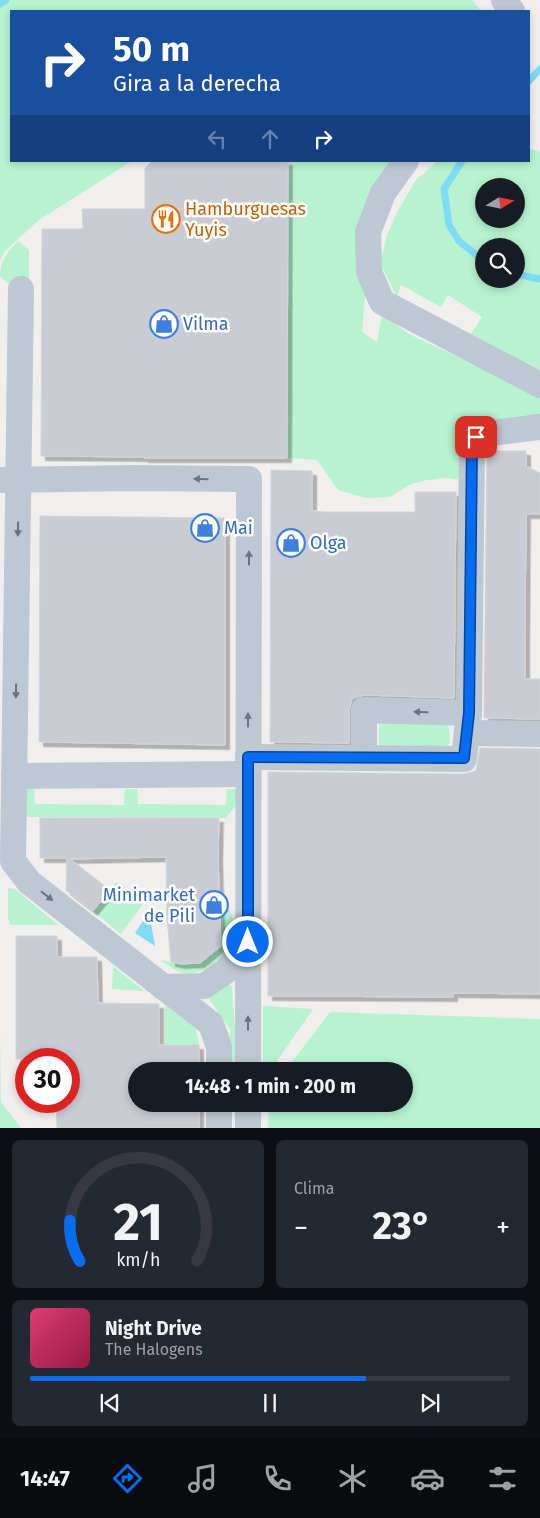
<!DOCTYPE html>
<html lang="es">
<head>
<meta charset="utf-8">
<style>
  body { margin:0; font-family:"Fira Sans",sans-serif; background:#242831; color:#f1f3f6; height:100vh; display:flex; flex-direction:column; font-size:19px; white-space:nowrap }
  * { box-sizing:border-box; margin:0 }
  p { font-size:16px; color:#9ea1a6 }
  .icon { flex:none; width:28px; height:28px; fill:none; stroke:currentColor; stroke-width:2; stroke-linecap:round; stroke-linejoin:round }
  .map { position:relative; height:1128px; overflow:hidden }
  .sheet { display:flex; flex-direction:column; gap:12px; padding:12px; background:#0d0f14; flex:1 }
  .sheet>* { flex:none }
  .top-card { position:absolute; left:10px; top:10px; width:520px; height:152px; border-radius:0px; box-shadow:0 2px 8px #0003; background:#1a4fa0; color:#fff; overflow:hidden }
  .needle { width:32px; rotate:80deg }
  .fabs { position:absolute; left:475px; top:178px; display:grid; gap:10px }
  .fabs a { display:grid; place-items:center; width:50px; height:50px; border-radius:50%; background:#171b24; box-shadow:0 2px 8px #0003; font-size:25px }
  .speed { position:absolute; left:15px; top:1048px; display:flex; gap:10px; font-size:25px; font-weight:700; text-align:center }
  .speed>* { display:grid; place-content:center; width:65px; height:65px; border-radius:50%; background:#171b24; box-shadow:0 2px 8px #0003; line-height:1 }
  .speed .limit { border:8px solid #d22; background:#fff; color:#111 }
  .pin { position:absolute; display:grid; place-items:center; width:42px; height:42px; color:#fff; margin:-21px; border-radius:10px; box-shadow:0 2px 8px #0006 }
  .me { position:absolute; width:55px; margin:-28px; rotate:0deg; stroke-linejoin:round; filter:drop-shadow(0 0 4px #0008) }
  .turn { display:flex; align-items:center; gap:18px; height:105px; padding:0 20px; font-size:22px }
  .turn .icon { width:65px; height:65px; stroke-width:2.5 }
  .turn b { display:block; font-size:35px; line-height:42px }
  .lanes { display:flex; align-items:center; height:48px; padding:0 20px; background:#0003; justify-content:center; gap:25px; direction:ltr }
  .lanes .off { opacity:.35 }
  .big { font-size:38px; font-weight:700; line-height:1.1 }
  .sheet .card { flex:1; display:flex; flex-direction:column; justify-content:center; gap:8px; min-width:0; padding:0 18px; border-radius:8px; background:#242831 }
  .sheet .dial { align-items:center; gap:0 }
  .dial svg { height:130px; overflow:visible; fill:none; stroke:#363941; stroke-width:7; stroke-linecap:round; text-anchor:middle }
  .dial text { fill:#f1f3f6; stroke:none }
  .song { display:flex; align-items:center; gap:15px }
  .cover { width:60px; height:60px; border-radius:8px; background:linear-gradient(135deg,hsl(340 70% 55%),hsl(340 70% 35%)) }
  .played { height:5px; border-radius:2px; background:linear-gradient(90deg,#086cf1 70%,#363941 70%) }
  .keys { display:flex; justify-content:space-around; direction:ltr }
  .heat { display:flex; justify-content:space-between; align-items:center; font-size:28px; direction:ltr }
  .sheet .tiles { flex:1; display:grid; gap:12px; grid-template-columns:1fr 1fr }
  .card:last-child { grid-column:span 2 }
  .trip { position:absolute; left:128px; top:1062px; width:285px; height:50px; border-radius:25px; background:#171b24; box-shadow:0 2px 8px #0003; font-weight:700; line-height:50px; text-align:center }
  .dock { display:flex; height:80px; justify-content:space-around; align-items:center; background:#090b0e; color:#9ea1a6 }
  .dock .icon { width:35px; height:35px }
  .dock .current { color:#086cf1 }
  .dock b { font-size:22px; color:#f1f3f6 }
  .map>svg:first-child { display:block }
  .green { fill:#b7f3cf; fill-rule:evenodd }
  .water { fill:#80dbf4 }
  .lines { fill:none; stroke-linecap:round; stroke-linejoin:round }
  .stream { stroke:#80dbf4; stroke-width:7 }
  .building { fill:#c9cdd3; stroke:#d1d4da; filter:url(#shadow) }
  .minor { stroke:#bdc8d2; stroke-width:26 }
  .oneway { fill:#687580 }
  .route-casing { stroke:#05469d; stroke-width:12 }
  .route { stroke:#086cf1; stroke-width:9 }
  .labels { text-anchor:middle; stroke-width:5; stroke-linejoin:round; paint-order:stroke }
  .food-label { font-size:18px; fill:#c56008; stroke:#fff; text-anchor:start }
  .shop-label { font-size:18px; fill:#366cbe; stroke:#fff; text-anchor:start }
</style>
</head>
<body>
<div class="map">
<svg width="540" height="1128" viewBox="0 0 540 1128">
  <defs>
    <filter id="shadow"><feDropShadow dx="4.5" dy="4.5" stdDeviation="0" flood-color="#0004"/></filter>
  </defs>
  <rect width="100%" height="100%" fill="#f1eeee"/>
  <g class="green">
    <polygon points="0,0 472,0 481,11 11,11 11,161 132,161 39,220 4,252 0,261"/>
    <path d="M 529,148 L 540,152 L 540,374 L 468,339 L 482,317 L 448,295 L 441,307 L 401,285 L 397,297 L 380,263 L 387,236 L 397,212 L 416,180 L 438,161 L 529,161 ZM 484,186 L 516,186 L 516,219 L 484,219 ZM 484,246 L 516,246 L 516,279 L 484,279 Z"/>
    <polygon points="288,161 395,161 365,295 362,332 377,342 382,314 409,334 540,395 540,420 476,426 463,480 446,478 427,480 411,484 390,497 366,498 338,490 317,460 287,458"/>
    <path d="M 18,241 L 29,250 L 29,286 L 12,286 L 0,277 C 0,261 7,252 18,241 Z"/>
    <polygon points="385,720 442,720 449,727 450,743 443,750 379,746 379,724"/>
    <polygon points="26,787 34,787 35,804 124,805 125,789 137,789 138,804 226,805 227,789 237,789 236,805 226,818 26,817"/>
    <polygon points="116,882 143,904 121,934 93,911"/>
    <polygon points="8,888 15,889 58,925 10,925 8,917"/>
    <path d="M 220,896 C 224,902 230,909 232,916 C 241,943 212,977 184,973 C 177,972 167,964 160,960 L 181,964 L 200,963 L 221,946 Z"/>
    <polygon points="113,966 144,991 112,989"/>
    <polygon points="229,984 232,987 235,1029 235,1071 230,1071 230,1029 209,999 210,995"/>
    <polygon points="165,1005 196,1029 199,1045 165,1045"/>
    <polygon points="263,1006 313,1009 270,1071 263,1071"/>
    <polygon points="330,1012 540,1019 540,1128 268,1128 269,1104 404,1104 404,1071 285,1071"/>
    <polygon points="0,1036 1,1102 21,1128 0,1128"/>
  </g>
  <polygon class="water" points="149,912 155,946 135,933"/>
  <g class="lines">
    <g class="stream">
      <polyline points="0,4 6,0"/>
      <polyline points="529,81 540,69"/>
      <polyline points="462,161 444,189 449,225 459,241 484,261"/>
      <polyline points="516,274 540,279"/>
    </g>
  </g>
  <g class="building">
    <polygon points="152,161 288,161 287,458 144,458 144,457 41,456 42,229 83,229 82,209 145,209 145,168"/>
    <polygon points="487,451 526,451 526,466 540,473 540,514 526,514 525,637 525,679 540,679 540,719 484,718"/>
    <polygon points="271,470 312,471 312,511 328,512 415,512 415,492 456,492 454,698 364,695 352,698 349,710 349,743 270,742"/>
    <polygon points="40,516 225,518 225,745 39,742"/>
    <polygon points="480,748 540,749 540,994 453,993 453,997 268,996 268,772 464,774 476,771"/>
    <polygon points="40,818 219,818 218,857 221,946 200,963 181,964 171,962 167,917 166,857 70,859 110,890 93,911 66,890 67,858 40,858"/>
    <polygon points="16,936 57,936 57,957 97,957 98,1003 159,1004 159,1045 199,1045 199,1071 136,1071 136,1104 199,1104 199,1128 57,1128 56,1101 69,1101 69,1059 16,1059"/>
  </g>
  <g class="lines">
    <g class="minor">
      <polyline points="504,0 512,11"/>
      <polyline points="406,161 383,193 368,232 369,272 382,302 540,385"/>
      <polyline points="21,289 13,861 29,882 211,1024 219,1047 219,1071"/>
      <polyline points="0,480 133,478 249,479 248,1071"/>
      <polyline points="467,733 540,734"/>
      <polyline points="248,757 464,759 469,713 472,444 476,437 484,434 540,427"/>
      <polyline points="364,758 364,710 469,713"/>
      <polyline points="14,776 248,774"/>
      <polyline points="163,987 204,986 226,971 248,942"/>
      <polyline points="219,1104 219,1128"/>
      <polyline points="248,1128 248,1104"/>
    </g>
  </g>
  <defs><path id="oneway-solid" d="M-6-.8H1V-3.2L6.5 0L1 3.2V.8H-6Z" transform="scale(1.25)"/></defs>
  <g class="oneway">
    <use href="#oneway-solid" transform="translate(201 479) rotate(-179)"/>
    <use href="#oneway-solid" transform="translate(18 529) rotate(91)"/>
    <use href="#oneway-solid" transform="translate(249 558) rotate(-90)"/>
    <use href="#oneway-solid" transform="translate(16 691) rotate(91)"/>
    <use href="#oneway-solid" transform="translate(421 712) rotate(-179)"/>
    <use href="#oneway-solid" transform="translate(248 720) rotate(-90)"/>
    <use href="#oneway-solid" transform="translate(47 896) rotate(38)"/>
    <use href="#oneway-solid" transform="translate(248 1023) rotate(-90)"/>
  </g>
  <g class="lines">
    <defs>
      <polyline id="route" points="248,942 248,757 464,758 469,713 472,444 476,437"/>
    </defs>
    <use href="#route" class="route-casing"/>
    <use href="#route" class="route"/>
  </g>
  <defs>
    <symbol id="restaurant-ring" viewBox="-11 -11 22 22"><circle r="9.5" fill="#fff" stroke="#e8710a" stroke-width="1.5"/><path d="M-5-6h1v4h1v-4h1v4h1v-4h1v5L-1.5 .5V6h-2V.5L-5-1ZM5-6V6H3V1.5H1.5Q1.5-4 5-6Z" fill="#e8710a"/></symbol>
    <symbol id="shop-ring" viewBox="-11 -11 22 22"><circle r="9.5" fill="#fff" stroke="#3f7fe0" stroke-width="1.5"/><path d="M-5-2.5h2.3a2.7 3.5 0 0 1 5.4 0H5L5.5 6h-11ZM-1.5-2.5h3a1.5 2.3 0 0 0-3 0Z" fill="#3f7fe0"/></symbol>
  </defs>
  <g fill-rule="evenodd">
    <use href="#restaurant-ring" x="150" y="203" width="32" height="32"/>
    <use href="#shop-ring" x="148" y="308" width="32" height="32"/>
    <use href="#shop-ring" x="189" y="512" width="32" height="32"/>
    <use href="#shop-ring" x="275" y="527" width="32" height="32"/>
    <use href="#shop-ring" x="198" y="889" width="32" height="32"/>
  </g>
  <g class="labels">
    <g class="food-label">
      <text x="185" y="215">Hamburguesas<tspan x="185" dy="21">Yuyis</tspan></text>
    </g>
    <g class="shop-label">
      <text x="183" y="330">Vilma</text>
      <text x="224" y="534">Mai</text>
      <text x="310" y="549">Olga</text>
      <text x="195" y="901" text-anchor="end">Minimarket<tspan x="195" dy="21">de Pili</tspan></text>
    </g>
  </g>
</svg>
<div class="fabs">
<a><svg class="needle" viewBox="-14 -14 28 28"><path d="M0-13l5 13h-10z" fill="#e53935"/><path d="M0 13l5-13h-10z" fill="#9ea1a6"/></svg></a>
<a><svg class="icon" aria-label="search" viewBox="0 0 24 24"><circle cx="10" cy="10" r="6"/><path d="M15 15l6 6"/></svg></a>
</div>
<div class="speed"><div class="limit">30</div></div>
<div class="pin" style="left:476px;top:437px;background:#d93025"><svg class="icon" aria-label="arrive" viewBox="0 0 24 24"><path d="M6 21V4h12l-3 4 3 4H6"/></svg></div>
<svg class="me" style="left:248px;top:942px" viewBox="-20 -20 40 40"><circle r="17" fill="#086cf1" stroke="#fff" stroke-width="3"/><path d="M0-11L8 9 0 5-8 9z" fill="#fff"/></svg>
<div class="trip">14:48 · 1 min · 200 m</div>
<div class="top-card">
<div class="turn"><svg class="icon" aria-label="right" viewBox="0 0 24 24"><path d="M7 20v-9h11M14 6l5 5-5 5"/></svg><div><b>50 m</b>Gira a la derecha</div></div>
<div class="lanes"><svg class="icon off" aria-label="left" viewBox="0 0 24 24"><path d="M17 20v-9H6M10 6l-5 5 5 5"/></svg><svg class="icon off" aria-label="ahead" viewBox="0 0 24 24"><path d="M12 20V5M6 11l6-6 6 6"/></svg><svg class="icon" aria-label="right" viewBox="0 0 24 24"><path d="M7 20v-9h11M14 6l5 5-5 5"/></svg></div>
</div>
</div>
<section class="sheet">
<div class="tiles">
<div class="card dial"><svg viewBox="0 0 100 80">
<path d="M14 69A42 42 0 1 1 86 69"/>
<path d="M14 69A42 42 0 0 1 8 44" stroke="#086cf1"/>
<text x="50" y="56" font-size="32" font-weight="700">21</text>
<text x="50" y="72" font-size="11">km/h</text>
</svg></div>
<div class="card"><p>Clima</p>
<div class="heat"><a>−</a><b class="big">23°</b><a>+</a></div>
</div>
<div class="card">
<div class="song"><i class="cover"></i><div><b>Night Drive</b><p>The Halogens</p></div></div>
<div class="played"></div>
<div class="keys"><svg class="icon" aria-label="previous" viewBox="0 0 24 24"><path d="M18 5L8 12l10 7zM5 5v14"/></svg><svg class="icon" aria-label="pause" viewBox="0 0 24 24"><path d="M8 5v14M16 5v14"/></svg><svg class="icon" aria-label="next" viewBox="0 0 24 24"><path d="M6 5l10 7-10 7zM19 5v14"/></svg></div>
</div>
</div>
</section>
<nav class="dock">
<b>14:47</b>
<svg class="icon current" aria-label="directions" viewBox="0 0 24 24"><path d="M12 3l9 9-9 9-9-9zM9 14v-3h6M13 9l2 2-2 2"/></svg>
<svg class="icon" aria-label="music" viewBox="0 0 24 24"><path d="M9 18V5l10-2v13"/><circle cx="6" cy="18" r="3"/><circle cx="16" cy="16" r="3"/></svg>
<svg class="icon" aria-label="phone" viewBox="0 0 24 24"><path d="M5 4h4l2 5-3 2q2 4 5 5l2-3 5 2v4C11 20 4 13 5 4z"/></svg>
<svg class="icon" aria-label="climate" viewBox="0 0 24 24"><path d="M12 3v18M4 7l16 10M4 17L20 7"/></svg>
<svg class="icon" aria-label="car" viewBox="0 0 24 24"><path d="M5 17H2v-5l4-1 3-4h7l3 4 3 1v5h-3M9 17h6M6 11h13"/><circle cx="7" cy="17" r="2"/><circle cx="17" cy="17" r="2"/></svg>
<svg class="icon" aria-label="filters" viewBox="0 0 24 24"><path d="M4 7h16M4 17h16"/><circle cx="9" cy="7" r="2"/><circle cx="15" cy="17" r="2"/></svg>
</nav>
</body>
</html>
